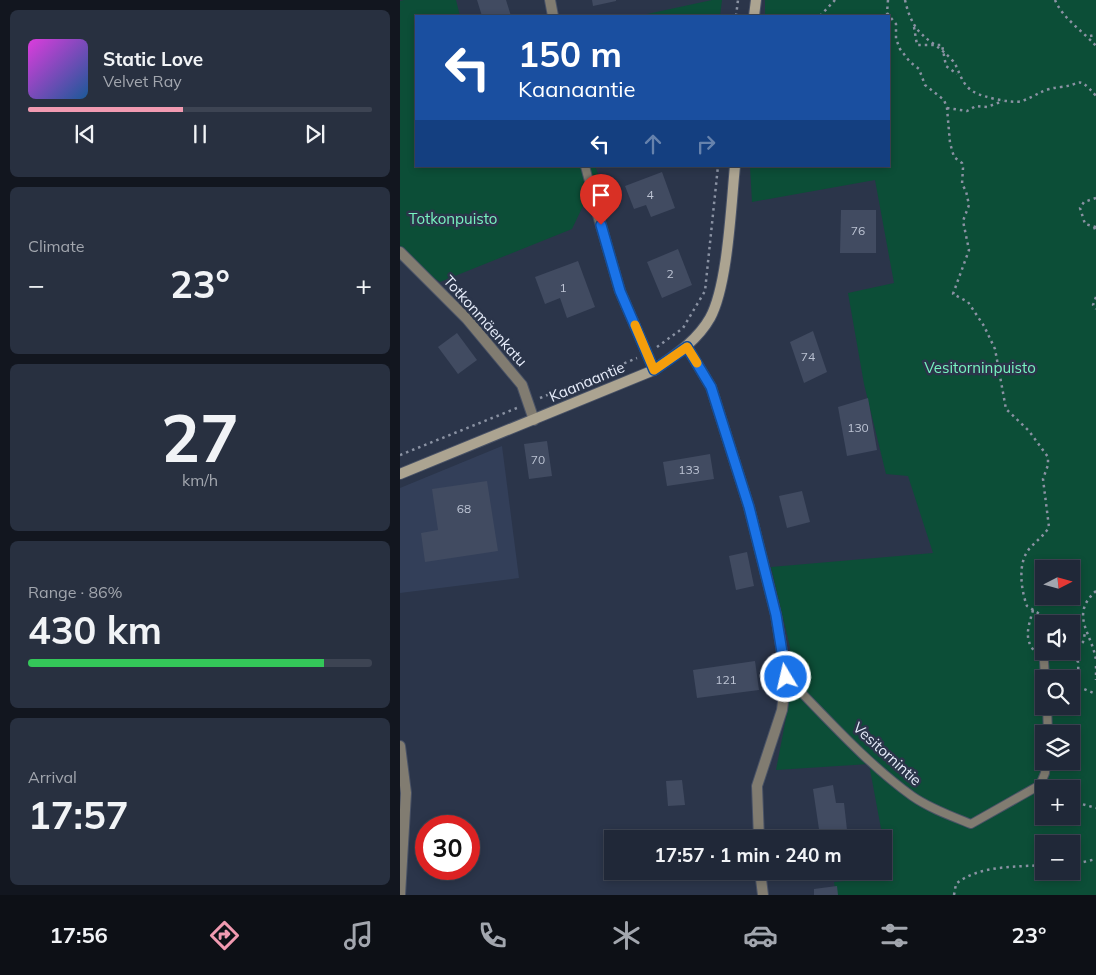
<!DOCTYPE html>
<html lang="en">
<head>
<meta charset="utf-8">
<style>
  body { margin:0; font-family:Mulish,sans-serif; background:#283040; color:#f1f3f6; height:100vh; display:flex; flex-direction:column; font-size:19px; white-space:nowrap }
  * { box-sizing:border-box; margin:0 }
  p { font-size:16px; color:#a2a6ae }
  .icon { flex:none; width:28px; height:28px; fill:none; stroke:currentColor; stroke-width:2; stroke-linecap:round; stroke-linejoin:round }
  .map { position:relative; flex:1; overflow:hidden }
  .side { display:flex; flex-direction:column; gap:10px; padding:10px; background:#12161f; width:400px }
  .side>* { flex:none }
  .top-card { position:absolute; left:15px; top:15px; width:475px; height:152px; border-radius:0px; box-shadow:0 2px 8px #0003,0 0 0 1px #3d4453; background:#1a4fa0; color:#fff; overflow:hidden }
  .needle { width:32px; rotate:84deg }
  .fabs { position:absolute; left:635px; top:560px; display:grid; gap:10px }
  .fabs a { display:grid; place-items:center; width:45px; height:45px; border-radius:0px; background:#202838; box-shadow:0 2px 8px #0003,0 0 0 1px #3d4453; font-size:25px }
  .speed { position:absolute; left:15px; top:815px; display:flex; gap:10px; font-size:25px; font-weight:700; text-align:center }
  .speed>* { display:grid; place-content:center; width:65px; height:65px; border-radius:50%; background:#202838; box-shadow:0 2px 8px #0003,0 0 0 1px #3d4453; line-height:1 }
  .speed .limit { border:8px solid #d22; background:#fff; color:#111 }
  .pin { position:absolute; display:grid; place-items:center; width:42px; height:42px; color:#fff; margin:-51px -21px; border-radius:50% 50% 50% 0; rotate:-45deg; box-shadow:0 0 5px #0007 }
  .pin .icon { rotate:45deg }
  .me { position:absolute; width:55px; margin:-28px; rotate:351deg; stroke-linejoin:round; filter:drop-shadow(0 0 4px #0008) }
  .turn { display:flex; align-items:center; gap:18px; height:105px; padding:0 20px; font-size:22px }
  .turn .icon { width:65px; height:65px; stroke-width:2.5 }
  .turn b { display:block; font-size:35px; line-height:42px }
  .lanes { display:flex; align-items:center; height:48px; padding:0 20px; background:#0003; justify-content:center; gap:25px; direction:ltr }
  .lanes .off { opacity:.35 }
  .big { font-size:38px; font-weight:700; line-height:1.1 }
  .side .card { flex:1; display:flex; flex-direction:column; justify-content:center; gap:8px; min-width:0; padding:0 18px; border-radius:8px; background:#283040 }
  .side .dial { align-items:center; gap:0 }
  .dial b { font-size:65px; line-height:1 }
  .song { display:flex; align-items:center; gap:15px }
  .cover { width:60px; height:60px; border-radius:8px; background:linear-gradient(135deg,hsl(300 70% 55%),hsl(210 70% 35%)) }
  .played { height:5px; border-radius:2px; background:linear-gradient(90deg,#f19ab1 45%,#3d4453 45%) }
  .keys { display:flex; justify-content:space-around; direction:ltr }
  .heat { display:flex; justify-content:space-between; align-items:center; font-size:28px; direction:ltr }
  .charge { height:8px; border-radius:4px; background:linear-gradient(90deg,#34c759 86%,#3d4453 0) }
  .trip { position:absolute; left:204px; top:830px; width:288px; height:50px; border-radius:0px; background:#202838; box-shadow:0 2px 8px #0003,0 0 0 1px #3d4453; font-weight:700; line-height:50px; text-align:center }
  .menu { display:flex; height:80px; justify-content:space-around; align-items:center; background:#0d1016; color:#a2a6ae }
  .menu .icon { width:35px; height:35px }
  .menu .selected { color:#f19ab1 }
  .menu b { font-size:22px; color:#f1f3f6 }
  main { display:flex; flex:1; min-height:0 }
  .map>svg:first-child { display:block }
  .built { fill:#333f59 }
  .green { fill:#0c4e37; fill-rule:evenodd }
  .building { fill:#414b61 }
  .lines { fill:none; stroke-linecap:round; stroke-linejoin:round }
  .lane-casing { stroke:#495266; stroke-width:10 }
  .street-casing { stroke:#495266; stroke-width:12 }
  .secondary-casing { stroke:#495266; stroke-width:12 }
  .path { stroke:#8a92a3; stroke-width:2.5; stroke-dasharray:2.5 4; stroke-linecap:butt }
  .lane { stroke:#817c71; stroke-width:8 }
  .street { stroke:#817c71; stroke-width:10 }
  .secondary { stroke:#aca491; stroke-width:10 }
  .route-casing { stroke:#114b97; stroke-width:12 }
  .route { stroke:#1a73e8; stroke-width:9 }
  .slow { stroke:#f59e0b; stroke-width:9 }
  .labels { text-anchor:middle; stroke-width:5; stroke-linejoin:round; paint-order:stroke }
  .number-label { font-size:12px; fill:#bdc4d4 }
  .park-label { font-size:15px; fill:#78f4c1; stroke:#2b354a }
  .street-label { font-size:15px; fill:#e6ecfa; stroke:#2b354a }
</style>
</head>
<body>
<main>
<section class="side">
<div class="card">
<div class="song"><i class="cover"></i><div><b>Static Love</b><p>Velvet Ray</p></div></div>
<div class="played"></div>
<div class="keys"><svg class="icon" aria-label="previous" viewBox="0 0 24 24"><path d="M18 5L8 12l10 7zM5 5v14"/></svg><svg class="icon" aria-label="pause" viewBox="0 0 24 24"><path d="M8 5v14M16 5v14"/></svg><svg class="icon" aria-label="next" viewBox="0 0 24 24"><path d="M6 5l10 7-10 7zM19 5v14"/></svg></div>
</div>
<div class="card"><p>Climate</p>
<div class="heat"><a>−</a><b class="big">23°</b><a>+</a></div>
</div>
<div class="card dial"><b>27</b><p>km/h</p></div>
<div class="card"><p>Range · 86%</p><b class="big">430 km</b><div class="charge"></div></div>
<div class="card"><p>Arrival</p><b class="big">17:57</b></div>
</section>
<div class="map">
<svg width="696" height="895" viewBox="0 0 696 895">
  <rect width="100%" height="100%" fill="#2b354a"/>
  <polygon class="built" points="102,446 119,578 0,593 0,488"/>
  <g class="green">
    <polygon points="4,0 56,0 60,16 16,16 16,166 195,166 206,194 183,206 172,229 40,282 12,263 0,250 0,1"/>
    <polygon points="312,0 322,0 320,16 238,16"/>
    <path d="M 365,0 L 696,0 L 696,895 L 436,895 L 434,882 L 490,877 L 469,764 L 376,770 L 391,692 L 390,647 L 371,567 L 533,553 L 508,476 L 486,474 L 464,384 L 448,293 L 494,283 L 475,180 L 352,202 L 350,166 L 489,166 L 489,16 L 365,16 ZM 644,569 L 671,569 L 671,596 L 644,596 ZM 644,624 L 671,624 L 671,651 L 644,651 ZM 644,679 L 671,679 L 671,706 L 644,706 ZM 644,734 L 671,734 L 671,761 L 644,761 ZM 644,789 L 671,789 L 671,816 L 644,816 ZM 644,844 L 671,844 L 671,871 L 644,871 Z"/>
  </g>
  <g class="building">
    <polygon points="77,0 106,0 111,16 82,16"/>
    <polygon points="192,0 216,0 216,1 193,6"/>
    <polygon points="262,172 275,208 251,217 246,205 234,209 225,186"/>
    <polygon points="441,210 476,210 476,253 440,253"/>
    <polygon points="278,249 292,285 262,298 247,262"/>
    <polygon points="178,261 195,307 167,318 160,298 145,304 135,277"/>
    <polygon points="413,331 427,372 404,383 390,342"/>
    <polygon points="57,333 77,360 58,374 38,347"/>
    <polygon points="468,398 477,450 447,456 438,407"/>
    <polygon points="147,441 152,476 129,479 124,444"/>
    <polygon points="310,454 314,479 267,486 263,462"/>
    <polygon points="87,481 98,551 25,562 21,533 38,530 32,489"/>
    <polygon points="402,491 410,522 387,528 379,496"/>
    <polygon points="347,552 354,586 336,590 329,556"/>
    <polygon points="355,661 359,690 297,698 293,670"/>
    <polygon points="282,780 285,805 268,806 266,781"/>
    <polygon points="433,785 436,803 444,803 447,830 420,836 413,789"/>
    <polygon points="437,886 438,895 414,895 414,889"/>
  </g>
  <g class="lines">
    <defs>
      <g id="lane">
        <polyline points="185,166 196,208"/>
        <polyline points="644,661 645,679"/>
        <path d="M 386,677 C 426,717 465,762 512,796 C 529,808 551,816 571,824 L 640,785 L 645,773 L 646,761"/>
        <polyline points="647,706 648,734"/>
      </g>
      <g id="street">
        <polyline points="150,0 153,16"/>
        <polyline points="196,208 220,291 254,370"/>
        <polyline points="0,252 67,319 122,385 134,420"/>
        <polyline points="287,347 311,387 349,507 376,615 386,677 382,710 357,786 359,839"/>
        <polyline points="0,746 6,793 0,895"/>
        <polyline points="360,871 363,895"/>
      </g>
      <g id="secondary">
        <polyline points="354,16 356,0"/>
        <path d="M 0,474 L 254,370 C 275,355 297,341 310,318 C 328,285 331,205 335,166"/>
      </g>
    </defs>
    <use href="#lane" class="lane-casing"/>
    <use href="#street" class="street-casing"/>
    <use href="#secondary" class="secondary-casing"/>
    <g class="path">
      <path d="M 488,0 L 487,13 L 496,24 L 496,39 L 500,49 L 510,62 L 519,69 L 525,85 L 544,100 L 547,108 L 550,143 L 554,157 L 562,163 L 563,168 L 562,184 L 566,191 L 569,205 L 563,221 L 569,250 L 553,294 L 568,302 L 584,326 L 595,349 L 606,409 L 629,431 L 648,457 L 648,465 L 643,479 L 649,527 C 644,536 637,540 630,548 C 617,562 621,590 627,606 L 646,618 L 649,624"/>
      <path d="M 505,0 C 514,40 530,36 553,61 C 560,70 560,84 574,92 C 582,97 613,104 622,101 C 639,95 641,89 661,87 C 682,85 677,74 696,96"/>
      <path d="M 655,0 C 663,19 683,31 696,46"/>
      <polyline points="336,16 338,0"/>
      <polyline points="420,16 435,0"/>
      <polyline points="514,27 517,45 542,45 546,66 557,74"/>
      <polyline points="690,36 696,35"/>
      <polyline points="547,108 567,111 576,106 587,107 603,101"/>
      <polyline points="696,198 684,202 680,208 685,224 696,227"/>
      <polyline points="694,227 696,232"/>
      <polyline points="696,297 693,305 696,309"/>
      <polyline points="257,347 283,328 305,291 318,166"/>
      <polyline points="140,398 237,358"/>
      <polyline points="0,455 117,408"/>
      <path d="M 696,591 C 669,615 692,633 696,660"/>
      <path d="M 633,610 C 628,628 623,640 637,654"/>
      <polyline points="671,649 678,662 679,687 696,694"/>
      <polyline points="673,652 683,642 685,633"/>
      <polyline points="696,666 696,680"/>
      <polyline points="672,790 678,803 696,808"/>
      <polyline points="671,865 696,859"/>
      <path d="M 554,895 L 556,884 C 578,865 617,867 644,865"/>
    </g>
    <use href="#lane" class="lane"/>
    <use href="#street" class="street"/>
    <use href="#secondary" class="secondary"/>
  </g>
  <g class="lines">
    <defs>
      <polyline id="route" points="201,225 220,291 254,370 287,347 311,387 349,507 376,615 386,677"/>
    </defs>
    <use href="#route" class="route-casing"/>
    <use href="#route" class="route"/>
    <polyline class="slow" points="235,325 254,370 287,347 297,363"/>
  </g>
  <g class="labels">
    <g class="number-label">
      <text x="250" y="199">4</text>
      <text x="458" y="235">76</text>
      <text x="270" y="278">2</text>
      <text x="163" y="292">1</text>
      <text x="408" y="361">74</text>
      <text x="458" y="432">130</text>
      <text x="138" y="464">70</text>
      <text x="289" y="474">133</text>
      <text x="64" y="513">68</text>
      <text x="326" y="684">121</text>
    </g>
    <g class="park-label">
      <text x="53" y="224">Totkonpuisto</text>
      <text x="580" y="373">Vesitorninpuisto</text>
    </g>
    <g class="street-label">
      <text transform="translate(85 321) rotate(48)" y="5">Totkonmäenkatu</text>
      <text transform="translate(187 382) rotate(-23)" y="5">Kaanaantie</text>
      <text transform="translate(487 754) rotate(42)" y="5">Vesitornintie</text>
    </g>
  </g>
</svg>
<div class="fabs">
<a><svg class="needle" viewBox="-14 -14 28 28"><path d="M0-13l5 13h-10z" fill="#e53935"/><path d="M0 13l5-13h-10z" fill="#a2a6ae"/></svg></a>
<a><svg class="icon" aria-label="sound" viewBox="0 0 24 24"><path d="M4 9h4l5-4v14l-5-4H4zM17 9q2 3 0 6"/></svg></a>
<a><svg class="icon" aria-label="search" viewBox="0 0 24 24"><circle cx="10" cy="10" r="6"/><path d="M15 15l6 6"/></svg></a>
<a><svg class="icon" aria-label="layers" viewBox="0 0 24 24"><path d="M12 4l9 5-9 5-9-5zM3 14l9 5 9-5"/></svg></a>
<a>+</a>
<a>−</a>
</div>
<div class="speed"><div class="limit">30</div></div>
<div class="pin" style="left:201px;top:225px;background:#d93025"><svg class="icon" aria-label="arrive" viewBox="0 0 24 24"><path d="M6 21V4h12l-3 4 3 4H6"/></svg></div>
<svg class="me" style="left:386px;top:677px" viewBox="-20 -20 40 40"><circle r="17" fill="#1a73e8" stroke="#fff" stroke-width="3"/><path d="M0-11L8 9 0 5-8 9z" fill="#fff"/></svg>
<div class="trip">17:57 · 1 min · 240 m</div>
<div class="top-card">
<div class="turn"><svg class="icon" aria-label="left" viewBox="0 0 24 24"><path d="M17 20v-9H6M10 6l-5 5 5 5"/></svg><div><b>150 m</b>Kaanaantie</div></div>
<div class="lanes"><svg class="icon" aria-label="left" viewBox="0 0 24 24"><path d="M17 20v-9H6M10 6l-5 5 5 5"/></svg><svg class="icon off" aria-label="ahead" viewBox="0 0 24 24"><path d="M12 20V5M6 11l6-6 6 6"/></svg><svg class="icon off" aria-label="right" viewBox="0 0 24 24"><path d="M7 20v-9h11M14 6l5 5-5 5"/></svg></div>
</div>
</div>
</main>
<nav class="menu">
<b>17:56</b>
<svg class="icon selected" aria-label="directions" viewBox="0 0 24 24"><path d="M12 3l9 9-9 9-9-9zM9 14v-3h6M13 9l2 2-2 2"/></svg>
<svg class="icon" aria-label="music" viewBox="0 0 24 24"><path d="M9 18V5l10-2v13"/><circle cx="6" cy="18" r="3"/><circle cx="16" cy="16" r="3"/></svg>
<svg class="icon" aria-label="phone" viewBox="0 0 24 24"><path d="M5 4h4l2 5-3 2q2 4 5 5l2-3 5 2v4C11 20 4 13 5 4z"/></svg>
<svg class="icon" aria-label="climate" viewBox="0 0 24 24"><path d="M12 3v18M4 7l16 10M4 17L20 7"/></svg>
<svg class="icon" aria-label="car" viewBox="0 0 24 24"><path d="M5 17H2v-5l4-1 3-4h7l3 4 3 1v5h-3M9 17h6M6 11h13"/><circle cx="7" cy="17" r="2"/><circle cx="17" cy="17" r="2"/></svg>
<svg class="icon" aria-label="filters" viewBox="0 0 24 24"><path d="M4 7h16M4 17h16"/><circle cx="9" cy="7" r="2"/><circle cx="15" cy="17" r="2"/></svg>
<b>23°</b>
</nav>
</body>
</html>
